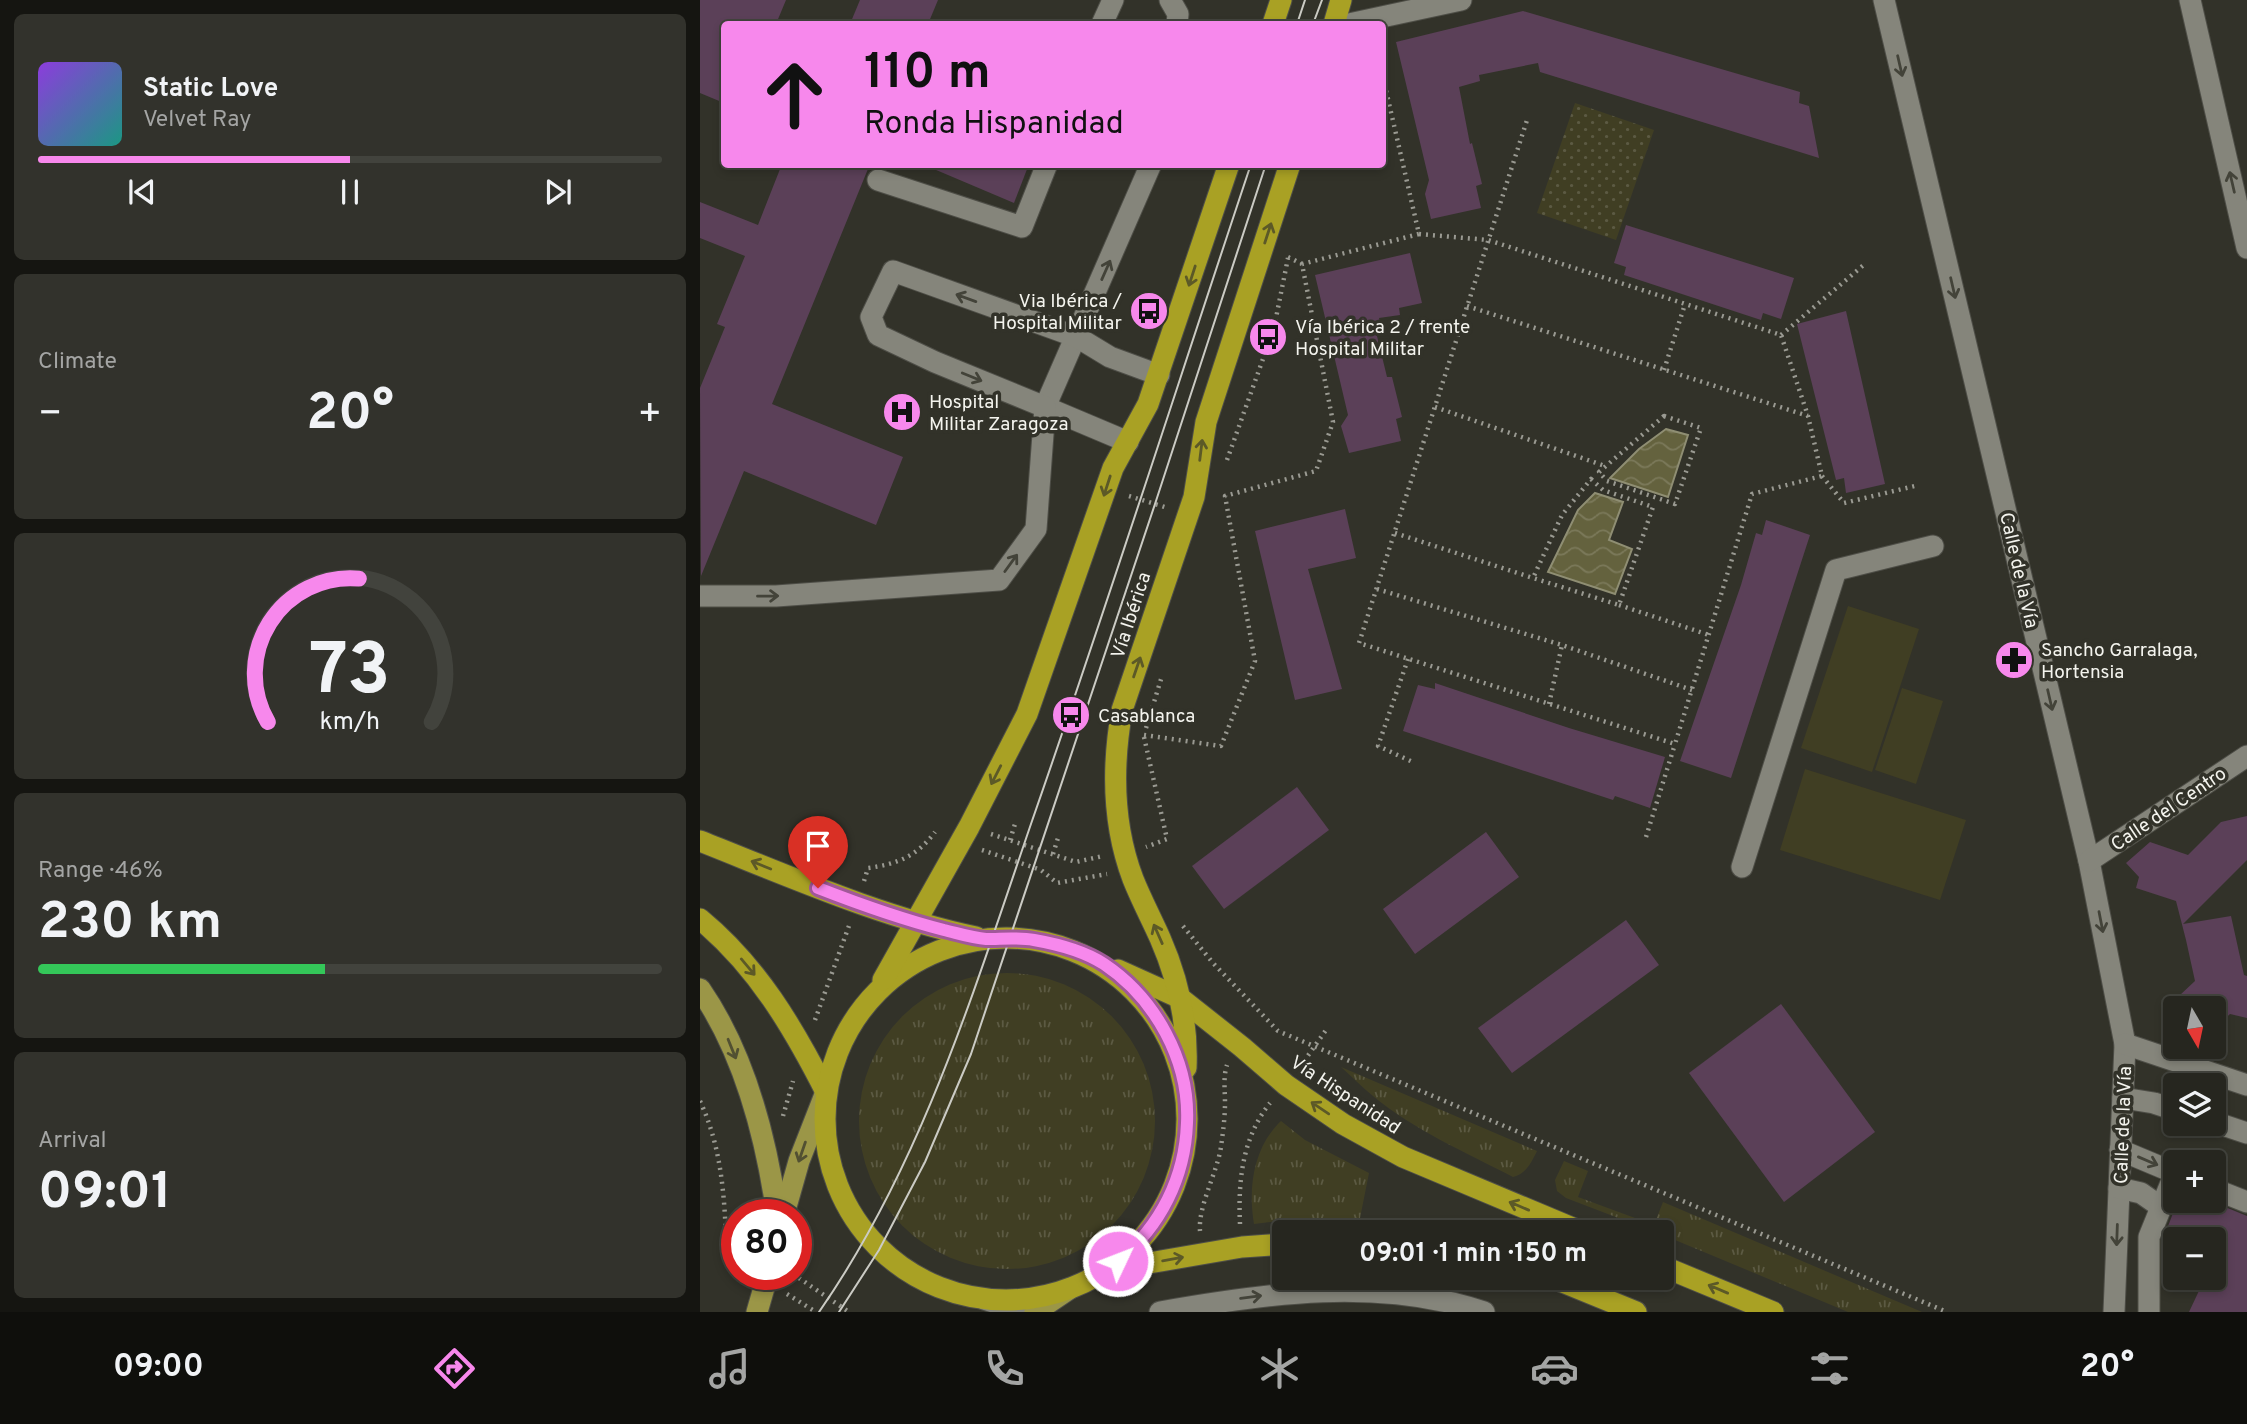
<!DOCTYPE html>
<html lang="en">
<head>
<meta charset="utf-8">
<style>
  body { margin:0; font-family:Overpass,sans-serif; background:#32322c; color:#f1f3f6; height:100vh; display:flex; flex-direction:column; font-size:26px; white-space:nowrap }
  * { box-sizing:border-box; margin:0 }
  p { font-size:23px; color:#a4a5a4 }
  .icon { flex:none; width:38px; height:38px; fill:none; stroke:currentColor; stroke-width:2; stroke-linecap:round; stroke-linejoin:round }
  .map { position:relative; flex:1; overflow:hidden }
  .panel { display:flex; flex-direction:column; gap:14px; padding:14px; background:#151511; width:700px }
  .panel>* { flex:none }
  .guide { position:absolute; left:21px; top:21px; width:665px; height:147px; border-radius:7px; box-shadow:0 4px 10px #0003,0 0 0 2px #42433d; background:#f788ec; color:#111; overflow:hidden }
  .needle { width:46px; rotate:171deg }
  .fabs { position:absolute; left:1463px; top:996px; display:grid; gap:14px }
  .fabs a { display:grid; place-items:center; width:63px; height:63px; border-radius:7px; background:#26261f; box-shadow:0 4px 10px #0003,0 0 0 2px #42433d; font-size:35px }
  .speed { position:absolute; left:21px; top:1199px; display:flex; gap:14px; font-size:35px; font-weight:700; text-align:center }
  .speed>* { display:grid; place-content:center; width:91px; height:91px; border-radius:50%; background:#26261f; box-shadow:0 4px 10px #0003,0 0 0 2px #42433d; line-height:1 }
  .speed .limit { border:10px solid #d22; background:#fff; color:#111 }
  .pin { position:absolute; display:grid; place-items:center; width:60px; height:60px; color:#fff; margin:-72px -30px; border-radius:50% 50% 50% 0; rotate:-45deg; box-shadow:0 0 7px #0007 }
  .pin .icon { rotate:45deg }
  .me { position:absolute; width:77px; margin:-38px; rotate:47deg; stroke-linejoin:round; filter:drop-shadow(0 0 5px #0008) }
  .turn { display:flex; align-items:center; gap:24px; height:147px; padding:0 28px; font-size:32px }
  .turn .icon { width:91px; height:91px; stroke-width:2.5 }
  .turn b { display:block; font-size:49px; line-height:60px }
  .big { font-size:52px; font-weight:700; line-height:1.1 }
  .panel .widget { flex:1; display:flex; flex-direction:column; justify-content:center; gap:10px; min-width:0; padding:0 24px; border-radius:10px; background:#32322c }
  .panel .dial { align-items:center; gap:0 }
  .dial svg { height:182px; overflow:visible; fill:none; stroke:#42433d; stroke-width:7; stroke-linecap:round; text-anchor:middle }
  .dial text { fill:#f1f3f6; stroke:none }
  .song { display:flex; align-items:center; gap:21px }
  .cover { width:84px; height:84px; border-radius:10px; background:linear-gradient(135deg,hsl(270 70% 55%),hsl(170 70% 35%)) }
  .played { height:7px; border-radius:4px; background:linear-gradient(90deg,#f788ec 50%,#42433d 50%) }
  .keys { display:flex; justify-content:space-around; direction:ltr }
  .heat { display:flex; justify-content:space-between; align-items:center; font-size:38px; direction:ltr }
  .charge { height:10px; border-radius:5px; background:linear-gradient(90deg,#34c759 46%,#42433d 0) }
  .trip { position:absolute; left:572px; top:1220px; width:402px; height:70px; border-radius:7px; background:#26261f; box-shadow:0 4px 10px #0003,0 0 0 2px #42433d; font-weight:700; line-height:70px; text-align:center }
  .dock { display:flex; height:112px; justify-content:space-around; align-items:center; background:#0f0f0c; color:#a4a5a4 }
  .dock .icon { width:49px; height:49px }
  .dock .current { color:#f788ec }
  .dock b { font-size:32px; color:#f1f3f6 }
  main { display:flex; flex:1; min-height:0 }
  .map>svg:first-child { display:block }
  .grass { fill:url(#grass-tufts) }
  .park { fill:url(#park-dots) }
  .pitch { fill:#403e23 }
  .water { fill:url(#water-waves); stroke:#8f8e73; stroke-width:2 }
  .building { fill:#5b4058 }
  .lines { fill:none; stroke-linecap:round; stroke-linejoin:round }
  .minor-casing { stroke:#4e4e47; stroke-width:23 }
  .major-casing { stroke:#4e4e47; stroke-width:23 }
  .highway-casing { stroke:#4e4e47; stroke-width:23 }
  .path { stroke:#9a9a92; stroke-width:4.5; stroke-dasharray:2 5; stroke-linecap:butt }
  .minor { stroke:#85857b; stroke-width:21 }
  .major { stroke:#9b9647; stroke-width:21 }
  .highway { stroke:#a9a124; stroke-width:21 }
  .tram { stroke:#cbcbc4; stroke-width:2 }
  .oneway { stroke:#434339 }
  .oneway2 { stroke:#5c5927 }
  .oneway3 { stroke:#525032 }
  .route-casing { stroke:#a15899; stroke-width:18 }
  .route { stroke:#f788ec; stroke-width:12 }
  .labels { text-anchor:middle; stroke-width:7; stroke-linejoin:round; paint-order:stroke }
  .poi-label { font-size:19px; fill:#f4f4ee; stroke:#323229; text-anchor:start }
  .street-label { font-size:19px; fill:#f4f4ee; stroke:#323229 }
</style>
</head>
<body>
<main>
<section class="panel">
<div class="widget">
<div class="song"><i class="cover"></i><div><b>Static Love</b><p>Velvet Ray</p></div></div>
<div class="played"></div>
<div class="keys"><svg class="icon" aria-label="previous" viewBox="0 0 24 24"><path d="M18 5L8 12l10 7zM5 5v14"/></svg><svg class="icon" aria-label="pause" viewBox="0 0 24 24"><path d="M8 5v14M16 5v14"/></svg><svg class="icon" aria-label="next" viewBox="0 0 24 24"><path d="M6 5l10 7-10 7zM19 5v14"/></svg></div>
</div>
<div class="widget"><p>Climate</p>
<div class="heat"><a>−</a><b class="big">20°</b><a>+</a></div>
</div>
<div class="widget dial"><svg viewBox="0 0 100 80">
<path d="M14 69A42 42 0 1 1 86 69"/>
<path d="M14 69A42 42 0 0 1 54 6" stroke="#f788ec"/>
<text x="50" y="56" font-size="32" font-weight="700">73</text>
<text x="50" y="72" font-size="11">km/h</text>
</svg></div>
<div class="widget"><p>Range · 46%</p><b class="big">230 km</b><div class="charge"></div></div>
<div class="widget"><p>Arrival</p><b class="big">09:01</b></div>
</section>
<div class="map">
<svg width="1547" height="1312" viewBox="0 0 1547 1312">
  <defs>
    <pattern id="grass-tufts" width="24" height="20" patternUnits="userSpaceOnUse" patternTransform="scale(1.75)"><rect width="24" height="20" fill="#403e23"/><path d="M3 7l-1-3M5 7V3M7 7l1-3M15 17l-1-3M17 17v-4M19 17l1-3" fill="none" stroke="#5c5a43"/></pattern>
    <pattern id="park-dots" width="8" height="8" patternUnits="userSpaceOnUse" patternTransform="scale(1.75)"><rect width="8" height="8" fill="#403e23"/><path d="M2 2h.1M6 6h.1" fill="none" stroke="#5c5a43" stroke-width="1.8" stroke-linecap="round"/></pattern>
    <pattern id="water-waves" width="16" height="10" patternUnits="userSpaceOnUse" patternTransform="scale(1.75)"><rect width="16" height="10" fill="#64623e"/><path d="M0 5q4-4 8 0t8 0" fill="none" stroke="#7b795a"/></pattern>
  </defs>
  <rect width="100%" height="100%" fill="#323229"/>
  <g class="grass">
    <circle cx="307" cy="1121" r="148"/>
    <path d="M 641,1067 L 837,1151 C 831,1163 826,1174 813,1177 C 765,1152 714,1130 673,1096 C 662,1087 651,1076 641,1067 Z"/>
    <path d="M 581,1121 L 605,1140 L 669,1173 L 660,1218 L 593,1219 L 554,1224 C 548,1188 553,1148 581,1121 Z"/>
    <polygon points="864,1161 888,1171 878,1197 954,1225 963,1202 1222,1312 1148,1312 963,1235 962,1232 955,1232 866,1198 857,1191 855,1180"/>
  </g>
  <polygon class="park" points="875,103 954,130 916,240 837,213"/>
  <g class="pitch">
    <polygon points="1148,606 1219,629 1172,772 1101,748"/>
    <polygon points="1202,688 1243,701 1216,784 1175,770"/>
    <polygon points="1105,769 1266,820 1240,900 1080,850"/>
  </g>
  <g class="water">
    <polygon points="966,429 988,435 968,497 910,478 939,449"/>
    <polygon points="895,493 923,502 909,540 932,549 915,594 848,572 878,510"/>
  </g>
  <g class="building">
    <polygon points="0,0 86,0 76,24 24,24 24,103 0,93"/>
    <polygon points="160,0 238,0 228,24 150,24"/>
    <polygon points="823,11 1100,92 1099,103 1109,106 1119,158 840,72 838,63 779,75 780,81 759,87 770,144 772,143 782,184 776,186 781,208 731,219 725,194 729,180 696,42"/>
    <polygon points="82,164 170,164 72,404 203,457 176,525 44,471 1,576 0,388 25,327 17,324 45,256 0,238 0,202 58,225"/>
    <polygon points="222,164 329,164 314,203"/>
    <polygon points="926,225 1094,278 1081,319 1063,313 1061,320 924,275 926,267 914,263"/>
    <polygon points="710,253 722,303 699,308 700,315 679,318 683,333 677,336 687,377 692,377 702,417 696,419 701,441 649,453 641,426 648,415 615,275"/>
    <polygon points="1146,311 1185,484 1146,493 1144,478 1136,480 1097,324"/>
    <polygon points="645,509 656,558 608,569 642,689 595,700 555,531"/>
    <polygon points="1066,520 1110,535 1031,778 980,761 1041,585 1056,533 1062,535"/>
    <polygon points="735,683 869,728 965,757 950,808 915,796 913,800 703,731 718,685 735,689"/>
    <polygon points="597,787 629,830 524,909 492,866"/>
    <polygon points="1547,816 1547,860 1483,924 1531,916 1544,975 1547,976 1547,1018 1530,1014 1514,1029 1514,1008 1475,1008 1475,1036 1468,1034 1473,1017 1464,1010 1495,981 1486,940 1476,901 1436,888 1439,877 1426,863 1450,842 1488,855 1521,822"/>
    <polygon points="786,832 819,877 715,954 683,909"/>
    <polygon points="926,920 959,965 812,1073 778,1028"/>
    <polygon points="1081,1004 1175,1132 1084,1202 989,1073"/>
    <polygon points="1478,1200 1508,1200 1547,1216 1547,1312 1489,1312 1505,1278 1514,1278 1514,1239 1475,1239 1475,1247 1462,1242"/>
  </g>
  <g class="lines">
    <defs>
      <g id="minor">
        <polyline points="470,0 478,14 477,24"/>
        <polyline points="1184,0 1389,861 1425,1044 1414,1312"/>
        <polyline points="1490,0 1547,248"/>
        <polyline points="402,24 413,0"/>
        <polyline points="649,24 761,0"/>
        <polyline points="178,180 322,227 347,164"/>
        <polyline points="428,442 345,407 451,164"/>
        <polyline points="0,596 76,596 299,580 336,529 345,407 235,362 178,335 171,317 193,271 377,337 410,357 459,375"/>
        <polyline points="1389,861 1547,756"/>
        <polyline points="1042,867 1136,570 1233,546"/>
        <polyline points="1425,1044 1547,1085"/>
        <polyline points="1423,1098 1454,1103 1475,1110"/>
        <polyline points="1514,1122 1547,1133"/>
        <polyline points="1420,1150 1475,1173"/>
        <polyline points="1419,1188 1441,1193 1461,1207"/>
        <polyline points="1514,1189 1547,1202"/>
        <polyline points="284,1299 324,1312"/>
        <path d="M 460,1312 C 567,1293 678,1277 784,1312"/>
        <polyline points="1449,1312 1449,1237 1475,1173"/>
      </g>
      <g id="major">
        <path d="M 0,989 C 45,1054 66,1137 77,1214"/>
        <polyline points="84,1214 99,1161 126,1092"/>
        <polyline points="57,1312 68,1274"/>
        <polyline points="335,1312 369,1289"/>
      </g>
      <g id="highway">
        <polyline points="573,24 581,0"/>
        <polyline points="634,24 641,0"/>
        <path d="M 0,841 C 91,877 181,917 276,937"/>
        <path d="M 0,919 C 57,966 93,1027 126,1092"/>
        <circle cx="306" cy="1119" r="181"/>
        <polyline points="418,970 480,998 542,1047 586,1085 643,1124 703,1157 882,1232"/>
        <polyline points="183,980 269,827 327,714 413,468 448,404 529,164"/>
        <path d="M 486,1068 C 488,1023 478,979 460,938 C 451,918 441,899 433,879 C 413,826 412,766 422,710 L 494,497 L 506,422 L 590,164"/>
        <polyline points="962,1266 1073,1312"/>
        <polyline points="408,1270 542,1247 584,1244"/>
        <polyline points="853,1278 936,1312"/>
      </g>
    </defs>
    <use href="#minor" class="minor-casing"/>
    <use href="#major" class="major-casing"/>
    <use href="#highway" class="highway-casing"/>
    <g class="path">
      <polyline points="719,234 788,240 1081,335 1108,416 1122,476 1052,494 975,744 659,643 828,117"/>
      <polyline points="588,257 602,264"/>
      <polyline points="767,306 1108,416"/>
      <polyline points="1081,335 1166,263"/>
      <polyline points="964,370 985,304"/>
      <polyline points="735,407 905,466"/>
      <polygon points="964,416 1001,428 975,504 907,481 899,472"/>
      <polyline points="527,460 574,328 588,258"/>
      <polyline points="1122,476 1144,503 1219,485"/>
      <polygon points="891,479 903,490 953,507 919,605 833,578 862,515"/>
      <polyline points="429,496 468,508"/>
      <polyline points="695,533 833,578"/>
      <polyline points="677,589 862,645 992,690"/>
      <polyline points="919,605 1009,635"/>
      <polyline points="708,659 678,746 715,763"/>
      <polyline points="849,704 862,645"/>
      <polyline points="446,728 462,676"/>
      <polyline points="444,735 521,746 555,661 525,496 616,471 633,422 602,264 719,234 682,73"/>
      <polyline points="444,737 467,839 446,847"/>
      <polyline points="291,834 376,862 403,856"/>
      <polyline points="946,837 975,744"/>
      <polyline points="310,840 315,824"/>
      <polyline points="282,850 341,870 357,883 407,874"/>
      <polyline points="353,854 358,838"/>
      <path d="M 164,881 L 168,868 C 198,864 217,856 235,832"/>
      <polyline points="483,926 513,963 578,1031 1247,1312"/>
      <polyline points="115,1020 150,923"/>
      <polyline points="600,1067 626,1030"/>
      <path d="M 0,1101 C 20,1144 24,1189 26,1236 L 37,1241"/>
      <polyline points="83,1116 93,1081"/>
      <path d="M 540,1224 C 538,1182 542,1138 570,1103"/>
      <path d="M 500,1231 C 498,1206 517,1173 521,1147 C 523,1132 525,1117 525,1103 C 525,1090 523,1077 527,1065"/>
      <polyline points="93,1274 149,1312"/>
      <polyline points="87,1294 116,1312"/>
    </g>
    <use href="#minor" class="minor"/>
    <use href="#major" class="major"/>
    <use href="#highway" class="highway"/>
    <g class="tram">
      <polyline points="597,24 605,0"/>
      <polyline points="613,24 622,0"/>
      <path d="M 119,1312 C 222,1164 274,990 332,821 C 408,603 478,383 551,164"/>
      <polyline points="139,1312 179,1250 225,1162 271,1054 455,504 566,164"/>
    </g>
  </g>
  <defs><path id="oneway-shaft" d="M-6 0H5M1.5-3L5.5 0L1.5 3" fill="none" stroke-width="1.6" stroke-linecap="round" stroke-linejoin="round" transform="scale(1.75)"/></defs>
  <g class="oneway">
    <use href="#oneway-shaft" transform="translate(1200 66) rotate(77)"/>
    <use href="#oneway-shaft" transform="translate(1532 182) rotate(-103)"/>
    <use href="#oneway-shaft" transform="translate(406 270) rotate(-66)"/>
    <use href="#oneway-shaft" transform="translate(1253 288) rotate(77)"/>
    <use href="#oneway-shaft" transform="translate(266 298) rotate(-160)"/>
    <use href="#oneway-shaft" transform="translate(272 377) rotate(22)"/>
    <use href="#oneway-shaft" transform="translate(311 563) rotate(-54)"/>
    <use href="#oneway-shaft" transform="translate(68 596) rotate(-1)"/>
    <use href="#oneway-shaft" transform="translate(1350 700) rotate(77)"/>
    <use href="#oneway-shaft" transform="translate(1401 922) rotate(79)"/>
    <use href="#oneway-shaft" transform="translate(1448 1161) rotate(23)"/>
    <use href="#oneway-shaft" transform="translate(1417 1235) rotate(92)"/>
    <use href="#oneway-shaft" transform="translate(551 1297) rotate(-7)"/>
  </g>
  <g class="oneway2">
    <use href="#oneway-shaft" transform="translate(568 233) rotate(-72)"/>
    <use href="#oneway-shaft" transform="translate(492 276) rotate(108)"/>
    <use href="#oneway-shaft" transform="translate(501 450) rotate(-83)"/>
    <use href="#oneway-shaft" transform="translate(407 486) rotate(108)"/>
    <use href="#oneway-shaft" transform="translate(437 667) rotate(-71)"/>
    <use href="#oneway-shaft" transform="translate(296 775) rotate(117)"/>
    <use href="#oneway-shaft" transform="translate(61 865) rotate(-158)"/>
    <use href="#oneway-shaft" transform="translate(458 934) rotate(-114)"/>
    <use href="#oneway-shaft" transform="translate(48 967) rotate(50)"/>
    <use href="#oneway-shaft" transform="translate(620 1108) rotate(-146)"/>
    <use href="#oneway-shaft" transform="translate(819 1206) rotate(-157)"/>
    <use href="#oneway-shaft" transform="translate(473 1259) rotate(-10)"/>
    <use href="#oneway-shaft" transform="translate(1018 1289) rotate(-157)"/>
  </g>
  <g class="oneway3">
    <use href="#oneway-shaft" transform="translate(32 1049) rotate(68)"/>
    <use href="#oneway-shaft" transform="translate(102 1152) rotate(109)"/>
  </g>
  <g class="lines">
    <defs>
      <path id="route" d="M 118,888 C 159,904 201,919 244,930 C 257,933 272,938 286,939 C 302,939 318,937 334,940 C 357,944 384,951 404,964 C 455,998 490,1061 487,1123 C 485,1177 461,1226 418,1261"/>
    </defs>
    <use href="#route" class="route-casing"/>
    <use href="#route" class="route"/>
  </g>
  <defs>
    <symbol id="bus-disc" viewBox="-11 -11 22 22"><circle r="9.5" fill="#f788ec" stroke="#323229"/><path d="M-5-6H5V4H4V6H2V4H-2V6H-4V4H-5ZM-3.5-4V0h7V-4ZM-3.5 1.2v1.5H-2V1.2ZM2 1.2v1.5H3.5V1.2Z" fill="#111"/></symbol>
    <symbol id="hospital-disc" viewBox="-11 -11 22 22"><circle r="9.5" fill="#f788ec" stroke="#323229"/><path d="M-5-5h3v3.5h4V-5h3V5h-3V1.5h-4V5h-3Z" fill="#111"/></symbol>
    <symbol id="pharmacy-disc" viewBox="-11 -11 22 22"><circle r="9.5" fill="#f788ec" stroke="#323229"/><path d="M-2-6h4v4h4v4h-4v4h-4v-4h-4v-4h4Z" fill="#111"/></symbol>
  </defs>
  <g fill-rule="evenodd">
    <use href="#bus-disc" x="427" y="289" width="44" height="44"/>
    <use href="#bus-disc" x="546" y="315" width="44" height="44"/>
    <use href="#hospital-disc" x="180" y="390" width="44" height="44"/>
    <use href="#pharmacy-disc" x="1292" y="638" width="44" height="44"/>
    <use href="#bus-disc" x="349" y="693" width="44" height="44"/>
  </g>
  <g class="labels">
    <g class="poi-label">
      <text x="422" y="307" text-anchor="end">Via Ibérica /<tspan x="422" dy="22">Hospital Militar</tspan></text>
      <text x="595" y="333">Vía Ibérica 2 / frente<tspan x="595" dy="22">Hospital Militar</tspan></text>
      <text x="229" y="408">Hospital<tspan x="229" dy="22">Militar Zaragoza</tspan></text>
      <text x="1341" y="656">Sancho Garralaga,<tspan x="1341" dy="22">Hortensia</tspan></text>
      <text x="398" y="722">Casablanca</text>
    </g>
    <g class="street-label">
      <text transform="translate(1320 570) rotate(77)" y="7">Calle de la Vía</text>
      <text transform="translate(430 615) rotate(-72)" y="7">Vía Ibérica</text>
      <text transform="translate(1468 808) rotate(-34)" y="7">Calle del Centro</text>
      <text transform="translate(646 1094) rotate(33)" y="7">Vía Hispanidad</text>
      <text transform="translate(1422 1125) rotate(-88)" y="7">Calle de la Vía</text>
    </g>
  </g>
</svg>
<div class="fabs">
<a><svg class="needle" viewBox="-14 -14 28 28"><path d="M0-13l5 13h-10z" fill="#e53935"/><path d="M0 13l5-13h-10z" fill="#a4a5a4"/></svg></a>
<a><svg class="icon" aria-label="layers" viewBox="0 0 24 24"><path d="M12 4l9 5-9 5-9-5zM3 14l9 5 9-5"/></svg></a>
<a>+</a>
<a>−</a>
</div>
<div class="speed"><div class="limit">80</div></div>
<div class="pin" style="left:118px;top:888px;background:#d93025"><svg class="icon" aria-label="arrive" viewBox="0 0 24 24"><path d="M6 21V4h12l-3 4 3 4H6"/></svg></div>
<svg class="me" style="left:418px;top:1261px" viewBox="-20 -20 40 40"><circle r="17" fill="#f788ec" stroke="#fff" stroke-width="3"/><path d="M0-11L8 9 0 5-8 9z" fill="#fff"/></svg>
<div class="trip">09:01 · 1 min · 150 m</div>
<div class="guide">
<div class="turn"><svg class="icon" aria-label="ahead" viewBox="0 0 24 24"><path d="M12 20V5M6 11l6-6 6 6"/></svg><div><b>110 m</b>Ronda Hispanidad</div></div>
</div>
</div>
</main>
<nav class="dock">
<b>09:00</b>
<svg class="icon current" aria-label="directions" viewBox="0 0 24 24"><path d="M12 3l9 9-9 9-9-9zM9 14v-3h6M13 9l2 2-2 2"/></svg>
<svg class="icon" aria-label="music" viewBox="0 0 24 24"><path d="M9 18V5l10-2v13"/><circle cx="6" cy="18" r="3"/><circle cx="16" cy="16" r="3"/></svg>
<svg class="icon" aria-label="phone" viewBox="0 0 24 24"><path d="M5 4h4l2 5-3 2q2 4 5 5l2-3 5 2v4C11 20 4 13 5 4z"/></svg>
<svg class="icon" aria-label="climate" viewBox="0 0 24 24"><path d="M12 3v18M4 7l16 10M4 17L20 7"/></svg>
<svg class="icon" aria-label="car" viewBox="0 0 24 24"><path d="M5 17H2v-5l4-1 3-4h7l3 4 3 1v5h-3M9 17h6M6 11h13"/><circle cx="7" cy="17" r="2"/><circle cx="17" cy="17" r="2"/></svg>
<svg class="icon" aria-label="filters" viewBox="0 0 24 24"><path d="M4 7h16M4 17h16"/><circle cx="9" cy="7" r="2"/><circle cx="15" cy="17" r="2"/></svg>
<b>20°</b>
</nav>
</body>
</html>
